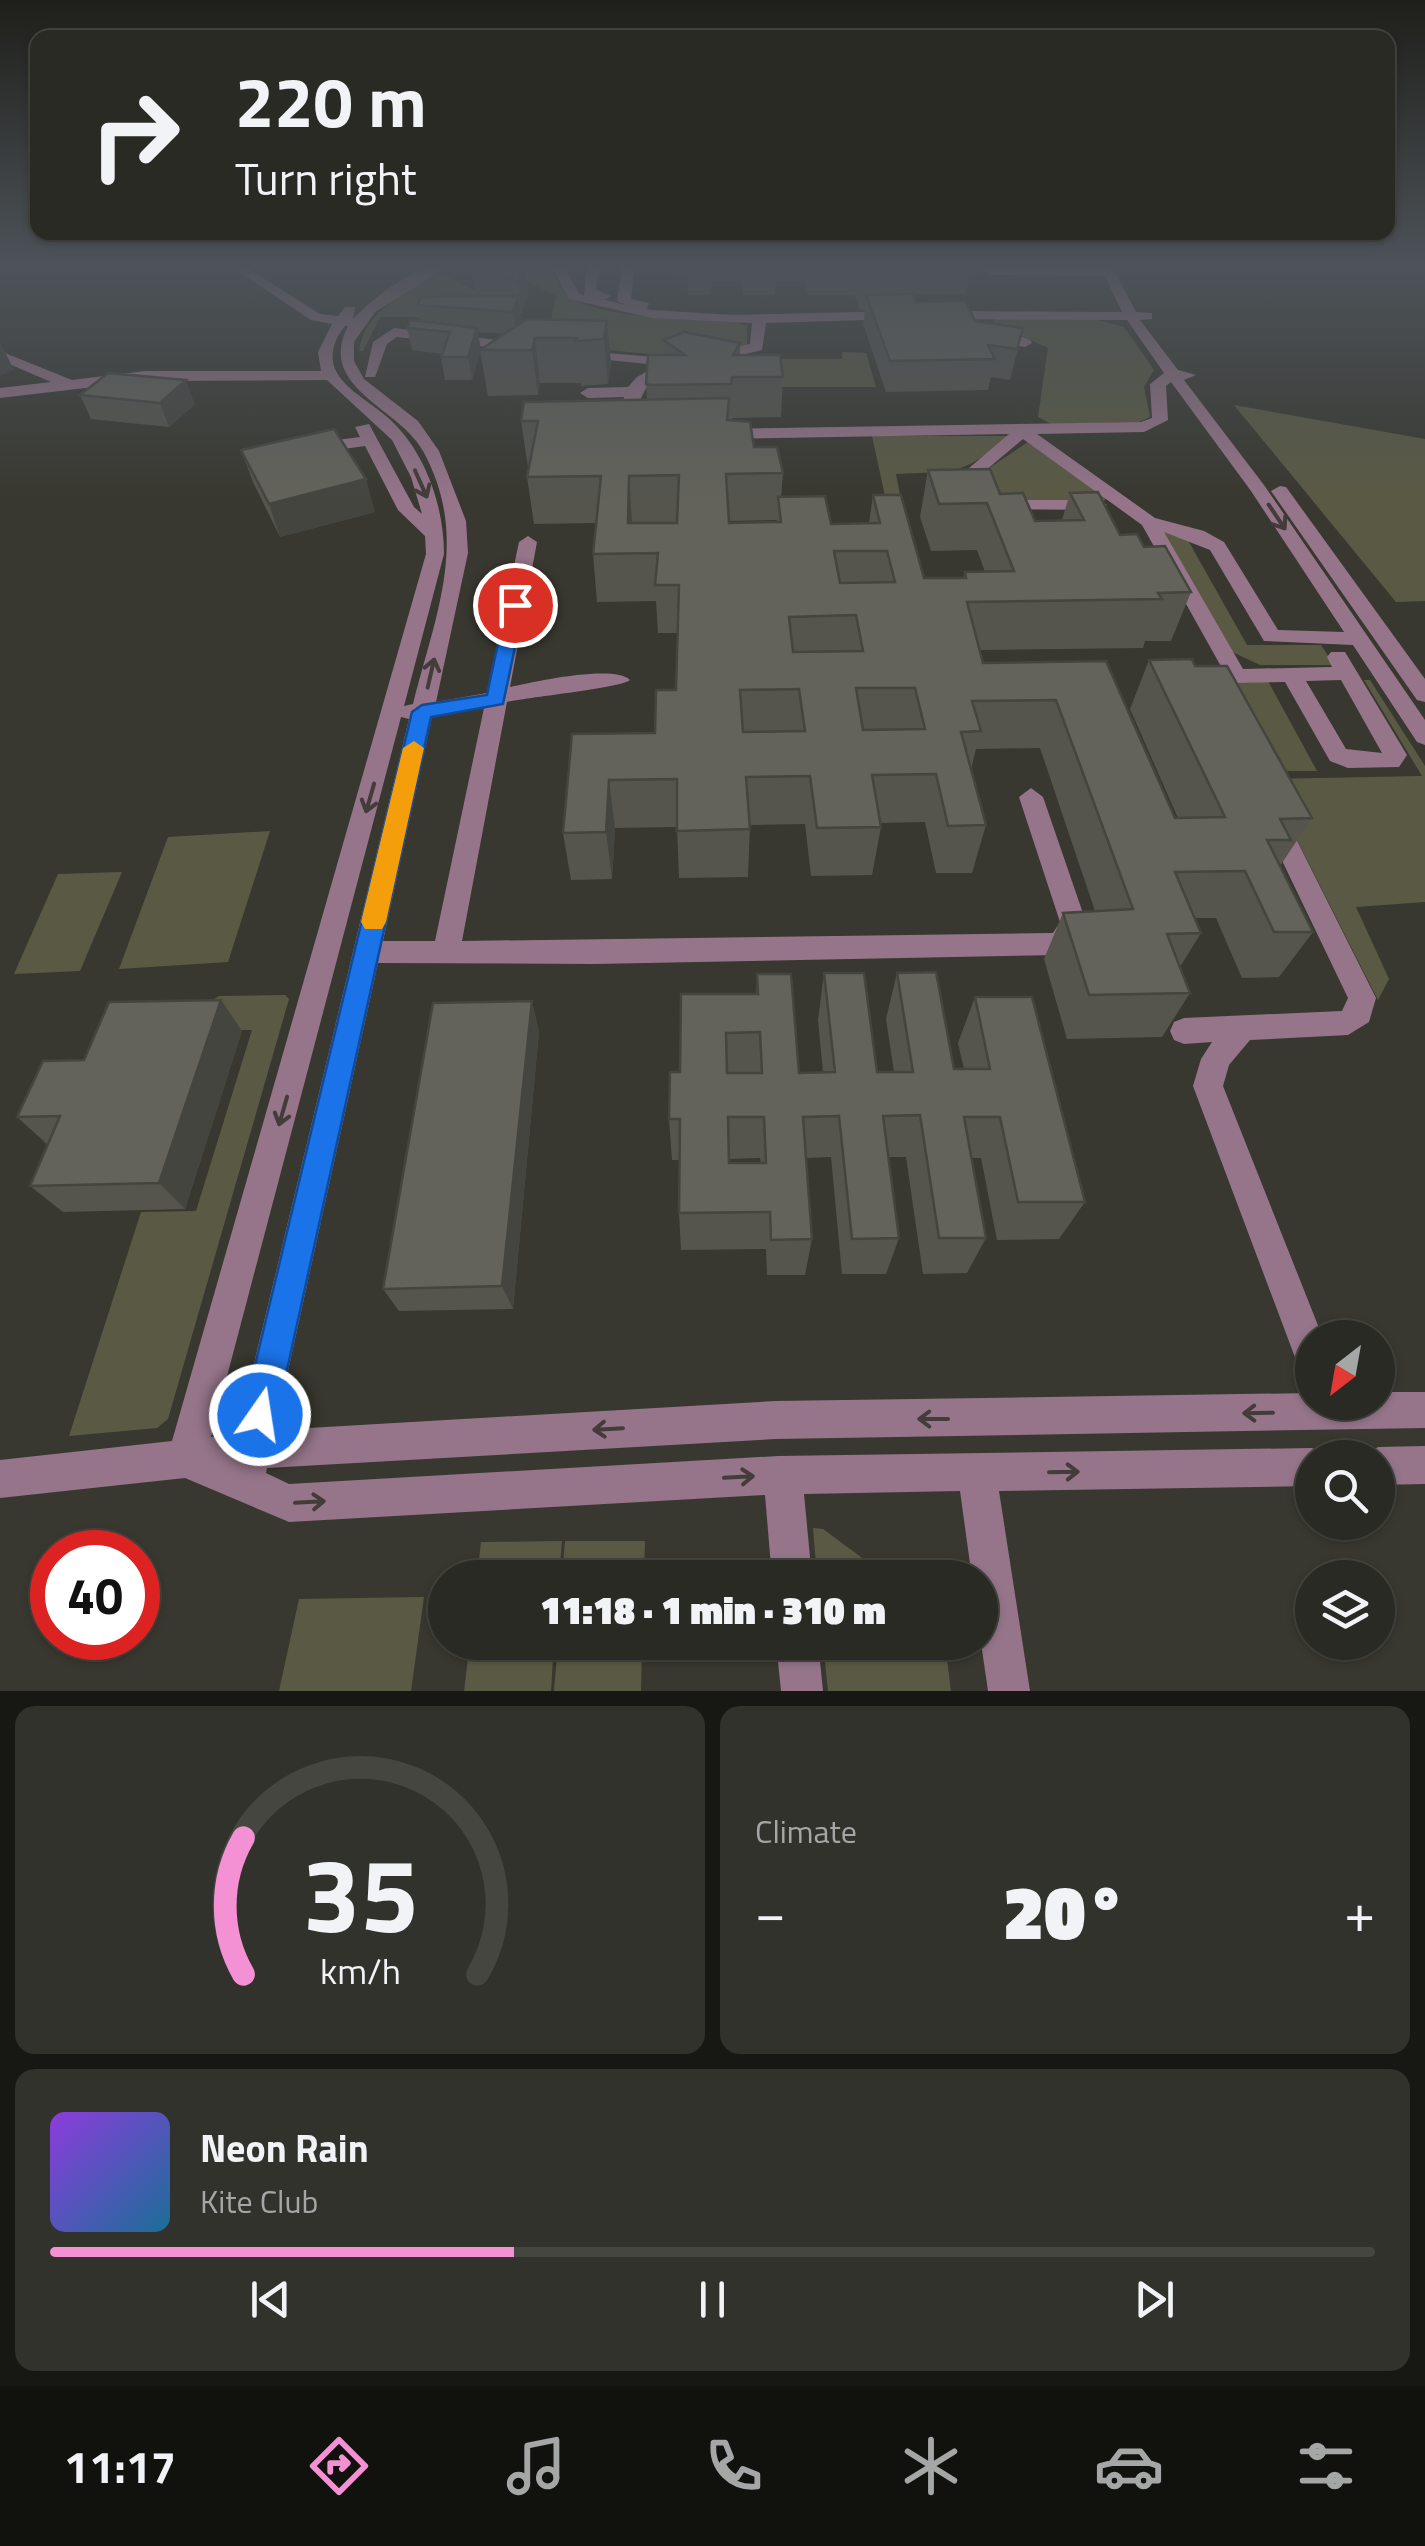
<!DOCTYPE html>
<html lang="en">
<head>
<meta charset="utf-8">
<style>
  body { margin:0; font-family:"Titillium Web",sans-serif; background:#32322c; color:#f1f3f6; height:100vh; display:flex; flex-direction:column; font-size:38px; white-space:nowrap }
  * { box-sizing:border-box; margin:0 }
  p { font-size:32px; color:#a5a7a6 }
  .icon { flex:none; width:55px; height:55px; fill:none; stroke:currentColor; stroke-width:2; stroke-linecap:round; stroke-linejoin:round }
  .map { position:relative; height:1691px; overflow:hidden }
  .panel { display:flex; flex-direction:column; gap:15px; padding:15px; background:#171714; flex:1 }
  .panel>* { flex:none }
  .guide { position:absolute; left:30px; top:30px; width:1365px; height:210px; border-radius:20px; box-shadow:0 2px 8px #0004,0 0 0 2px #464641; background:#2a2a24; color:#f1f3f6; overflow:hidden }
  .needle { width:65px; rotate:211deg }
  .buttons { position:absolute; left:1295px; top:1320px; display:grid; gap:20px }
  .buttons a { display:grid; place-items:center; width:100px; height:100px; border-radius:50%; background:#2a2a24; box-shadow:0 2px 8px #0004,0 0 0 2px #464641; font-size:50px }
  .speed { position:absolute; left:30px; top:1530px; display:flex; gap:20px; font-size:50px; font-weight:700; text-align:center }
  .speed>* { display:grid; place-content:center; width:130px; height:130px; border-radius:50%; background:#2a2a24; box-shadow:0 2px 8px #0004,0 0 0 2px #464641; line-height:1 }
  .speed .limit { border:15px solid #d22; background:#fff; color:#111 }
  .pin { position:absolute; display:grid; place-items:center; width:85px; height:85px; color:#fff; margin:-42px; border:5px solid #fff; border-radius:50%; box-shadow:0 2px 10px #0007 }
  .me { position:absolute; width:110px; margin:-55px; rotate:13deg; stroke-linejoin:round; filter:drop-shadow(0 0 8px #0008) }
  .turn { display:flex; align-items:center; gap:35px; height:210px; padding:0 40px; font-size:45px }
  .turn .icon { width:130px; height:130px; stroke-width:2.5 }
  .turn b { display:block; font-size:70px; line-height:85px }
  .big { font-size:75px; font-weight:800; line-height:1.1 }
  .panel .widget { flex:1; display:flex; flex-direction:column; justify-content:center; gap:15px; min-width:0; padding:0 35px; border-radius:20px; background:#32322c }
  .panel .dial { align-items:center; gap:0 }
  .dial svg { height:260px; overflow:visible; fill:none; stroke:#464641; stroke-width:7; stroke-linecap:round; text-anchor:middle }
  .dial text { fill:#f1f3f6; stroke:none }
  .song { display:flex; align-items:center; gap:30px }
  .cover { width:120px; height:120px; border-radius:15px; background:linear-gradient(135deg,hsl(270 70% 55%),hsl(200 70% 35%)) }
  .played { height:10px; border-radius:5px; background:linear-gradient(90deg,#f491d4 35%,#464641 35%) }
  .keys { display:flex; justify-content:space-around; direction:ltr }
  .heat { display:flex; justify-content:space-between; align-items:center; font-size:55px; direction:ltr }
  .panel .tiles { flex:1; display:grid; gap:15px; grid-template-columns:1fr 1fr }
  .widget:last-child { grid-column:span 2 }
  .trip { position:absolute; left:428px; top:1560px; width:570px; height:100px; border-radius:50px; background:#2a2a24; box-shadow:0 2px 8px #0004,0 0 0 2px #464641; font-weight:800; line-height:100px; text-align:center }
  .tabs { display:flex; height:160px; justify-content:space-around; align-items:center; background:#11110e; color:#a5a7a6 }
  .tabs .icon { width:70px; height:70px }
  .tabs .selected { color:#f491d4 }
  .tabs b { font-size:45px; color:#f1f3f6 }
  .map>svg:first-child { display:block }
  .green { fill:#5a5a44 }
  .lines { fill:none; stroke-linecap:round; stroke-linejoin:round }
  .minor { fill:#96758a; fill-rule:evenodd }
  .wall { fill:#55554e; fill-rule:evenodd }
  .shaded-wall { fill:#454540 }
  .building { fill:#63635b; stroke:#454540; stroke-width:2.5; fill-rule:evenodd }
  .oneway { stroke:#433c3a }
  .route { fill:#1a73e8; stroke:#114b97; stroke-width:2.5 }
  .slow { fill:#f59e0b }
</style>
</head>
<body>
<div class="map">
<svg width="1425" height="1691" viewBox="0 0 1425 1691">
  <rect width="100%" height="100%" fill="#383830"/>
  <g class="green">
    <path d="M 494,264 L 549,264 C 554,273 558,285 564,292 C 585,319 701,320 735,321 L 747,326 L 747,345 L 701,359 L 546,344 L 556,296 Z"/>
    <path d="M 441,273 L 506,307 L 421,317 L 380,317 L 363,351 L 359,351 C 365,309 408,292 441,273 Z"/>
    <polygon points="996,318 1091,318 1124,327 1154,370 1144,387 1150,417 1139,422 1051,424 1038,417 1048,348 992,322"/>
    <polygon points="842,352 866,353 876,387 781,387 773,359 842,359"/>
    <polygon points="1234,405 1425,439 1425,601 1396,602"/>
    <path d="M 872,436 L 1006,436 L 1009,437 C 962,476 954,471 896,474 L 904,515 L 888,510 Z"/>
    <polygon points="1028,442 1106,498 1104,501 976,501 977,476"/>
    <polygon points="1160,531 1185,535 1247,645 1321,645 1334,665 1260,665 1228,650"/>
    <polygon points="1364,680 1370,680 1425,766 1425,902 1356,907 1389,979 1378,1000 1266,779 1422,776"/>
    <polygon points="1268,681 1317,771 1262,771 1232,682"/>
    <polygon points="270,831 228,962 119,969 168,837"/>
    <polygon points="122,872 80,971 14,974 58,874"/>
    <polygon points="285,995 289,999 168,1419 157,1428 69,1436 141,1212 196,1211 252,1030 201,1030 211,1001 219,996"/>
    <polygon points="813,1528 823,1529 869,1563 962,1565 964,1577 817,1577"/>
    <polygon points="562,1541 559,1577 477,1577 481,1542"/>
    <polygon points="565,1541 645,1541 644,1577 562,1577"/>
    <polygon points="424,1597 411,1691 279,1691 299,1599"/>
    <polygon points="470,1642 554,1643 551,1691 464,1691"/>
    <polygon points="558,1643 642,1643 641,1691 554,1691"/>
    <polygon points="823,1643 972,1643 973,1651 946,1652 951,1691 828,1691"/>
  </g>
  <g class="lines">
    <g class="minor">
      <path d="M 227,264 L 241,264 L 320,314 L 338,316 L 345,307 L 355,307 L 353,319 C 377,294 416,264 452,264 L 375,312 L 354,342 L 354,361 L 364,379 L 418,421 L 439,451 L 466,521 L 468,553 L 436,702 L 487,693 L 519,542 L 528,536 L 537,542 L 510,687 C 533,682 614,664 630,680 C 621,688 529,697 507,702 L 462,941 L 1053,933 L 1060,922 L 1019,797 L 1031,788 L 1043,797 L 1086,922 L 1081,942 L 1058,955 L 594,964 L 378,963 L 275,1430 L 775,1401 L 1312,1393 L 1312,1402 L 1378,1402 L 1378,1392 L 1425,1392 L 1425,1428 L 775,1439 L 267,1468 L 266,1473 L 289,1484 L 778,1456 L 1312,1448 L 1325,1454 L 1327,1458 L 1312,1458 L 1312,1486 L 999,1491 L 1030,1691 L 988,1691 L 980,1636 L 980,1578 L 972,1578 L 960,1491 L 804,1494 L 812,1578 L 772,1578 L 765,1495 L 289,1522 L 185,1478 L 0,1498 L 0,1460 L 172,1441 L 426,554 L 425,536 L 398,510 L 365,446 L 314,453 L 306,448 L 314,443 L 360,437 L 355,427 L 369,424 L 414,507 L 422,514 L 411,477 L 392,440 L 327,380 L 145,381 L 0,398 L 0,388 L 51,382 L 0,360 L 0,351 L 72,380 L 145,371 L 321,371 L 318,352 L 332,324 L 311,320 ZM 345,326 L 348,326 C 316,388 399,407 423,451 C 471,538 435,615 413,704 L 404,706 L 444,554 C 444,506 425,449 386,416 C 370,402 344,389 335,369 C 329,354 335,338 345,326 ZM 484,708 L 435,941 L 383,941 L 432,717 ZM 401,717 L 409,719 L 237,1434 L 211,1437 Z"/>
      <path d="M 550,264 L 562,264 L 579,293 L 584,295 L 587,264 L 599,264 L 596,290 L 611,296 L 604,300 L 586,295 L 625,305 L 617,301 L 623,264 L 635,264 L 631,299 L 649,303 L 647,309 L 652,310 L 734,315 L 897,311 L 904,315 L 897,319 L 766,323 L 762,350 L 688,368 C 653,365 638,394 635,424 L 641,430 L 633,435 L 619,426 L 624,397 L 588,398 L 580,393 L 588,388 L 628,387 L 637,377 L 658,365 L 578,357 L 573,356 L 573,350 L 688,360 L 750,344 L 752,323 L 652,318 L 569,299 Z"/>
      <path d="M 1099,264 L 1111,264 L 1136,312 L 1152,313 L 1152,319 L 1140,320 L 1178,370 L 1196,375 L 1184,380 L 1264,485 L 1425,720 L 1425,745 L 1417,742 L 1353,645 L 1264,641 L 1210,550 L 1164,532 L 1243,669 L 1332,667 L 1327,657 L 1331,652 L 1345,652 L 1407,755 L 1399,767 L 1348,768 L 1330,761 L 1285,682 L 1231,683 L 1226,686 L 1222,702 L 1206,702 L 1204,683 L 1223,670 L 1142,525 L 1023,439 L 973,481 L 977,493 L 968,498 L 962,497 L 955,480 L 1009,434 L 717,439 L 709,434 L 717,429 L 1141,422 L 1152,418 L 1150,384 L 1164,373 L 1127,320 L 942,319 L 935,315 L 942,311 L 1122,312 L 1105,276 L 990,275 L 984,271 L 990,267 L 1101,268 ZM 1171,382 L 1251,491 L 1344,632 L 1278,630 L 1224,542 L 1204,531 L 1155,518 L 1037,434 L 1144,432 L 1168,420 L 1166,386 ZM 1341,680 L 1382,753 L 1346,749 L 1306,681 Z"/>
      <polygon points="990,323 1030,340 1032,343 1025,347 981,339 981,333 991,333 983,327"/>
      <polygon points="394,328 524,343 531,347 524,351 397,337 387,344 375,377 365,377 373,342"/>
      <polygon points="1280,486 1286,487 1425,679 1425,702 1417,700 1271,491"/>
      <polygon points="998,500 1098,500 1107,505 1098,510 992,509 992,501"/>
      <polygon points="1276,814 1285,817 1288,823 1376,998 1369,1022 1348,1035 1250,1040 1229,1065 1223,1086 1323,1338 1312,1338 1312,1373 1299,1368 1193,1086 1201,1059 1212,1042 1184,1044 1174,1040 1170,1031 1174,1022 1184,1018 1342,1011 1348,998 1264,823 1267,817"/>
      <polygon points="1425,1446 1425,1484 1378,1485 1378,1458 1362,1458 1378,1447"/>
      <polygon points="776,1642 818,1642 823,1691 781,1691"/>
    </g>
  </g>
  <g class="wall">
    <path d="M 471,264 L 524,264 L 528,292 L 522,314 L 520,313 L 519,324 L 607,321 L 611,365 L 608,384 L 581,386 L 581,383 L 540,383 L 538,395 L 488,396 L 480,351 L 472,380 L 445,380 L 441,357 L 442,354 L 412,350 L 407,328 L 420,322 L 417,305 L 483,296 L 476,293 ZM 478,332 L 505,334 L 481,350 Z"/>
    <polygon points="675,264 976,264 975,267 970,269 965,294 906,294 916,302 975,321 1023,328 1010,380 991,377 988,390 886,392 863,324 865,310 859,310 855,295 808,295 805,281 775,281 775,295 743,295 742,281 710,281 710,295 688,295 687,274 675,274"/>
    <path d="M 664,340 L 740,343 L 740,355 L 783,377 L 781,417 L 732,418 L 731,420 L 754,447 L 783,473 L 781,497 L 831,524 L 869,523 L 873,495 L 924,578 L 963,578 L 965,572 L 985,572 L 977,550 L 931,551 L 920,517 L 928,470 L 1000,494 L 1035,521 L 1062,520 L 1070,493 L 1120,535 L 1144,547 L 1191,592 L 1171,641 L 1145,641 L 1143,648 L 980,650 L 983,663 L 1106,661 L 1175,818 L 1178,818 L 1130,709 L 1149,660 L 1195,666 L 1312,818 L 1280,866 L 1313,932 L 1279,977 L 1242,978 L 1216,918 L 1194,918 L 1201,933 L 1180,967 L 1190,993 L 1162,1037 L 1067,1039 L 1044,959 L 1063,913 L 1095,911 L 1040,748 L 976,749 L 971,769 L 986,825 L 972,873 L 936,873 L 925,822 L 880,823 L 881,827 L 872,875 L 811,876 L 805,824 L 750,825 L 748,877 L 679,878 L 677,827 L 615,828 L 612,879 L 571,880 L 563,833 L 572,734 L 655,733 L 676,690 L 678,633 L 658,633 L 656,601 L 597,602 L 593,554 L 596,523 L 534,524 L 527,477 L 529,467 L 528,467 L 521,421 L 647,400 L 646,384 L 665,355 ZM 777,520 L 777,522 L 729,523 L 729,521 ZM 632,522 L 677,522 L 677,523 Z"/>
    <polygon points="80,395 195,404 169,427 91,419"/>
    <polygon points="241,450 375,512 280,537 253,482"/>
    <path d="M 824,973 L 877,1072 L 894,1072 L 886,1019 L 897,973 L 954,1069 L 964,1069 L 958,1043 L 975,997 L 1085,1202 L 1059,1239 L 997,1240 L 981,1158 L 971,1158 L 986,1238 L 967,1273 L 923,1274 L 906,1157 L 888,1157 L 899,1238 L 886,1274 L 842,1274 L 831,1157 L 806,1158 L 812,1239 L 805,1275 L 767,1275 L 766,1249 L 681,1250 L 679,1213 L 680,1160 L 672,1160 L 669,1119 L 680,1072 L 756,994 L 757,974 L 799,1073 L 823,1072 L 818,1020 ZM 760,1158 L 761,1163 L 729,1163 L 729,1159 Z"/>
    <polygon points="221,1000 242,1031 185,1209 63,1212 30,1186 48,1145 17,1117 84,1060"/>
    <polygon points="532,1001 539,1032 513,1309 399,1311 383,1289"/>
  </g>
  <g class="shaded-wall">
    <polygon points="523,264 524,264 528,292 522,314 518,282"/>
    <polygon points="518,296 521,318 517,335 513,312"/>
    <polygon points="607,321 611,365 608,384 604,339"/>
    <polygon points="477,328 481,350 472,380 468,357"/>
    <polygon points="535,338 540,383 538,395 532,350"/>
    <polygon points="0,342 14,370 0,376"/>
    <polygon points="186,380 195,404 169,427 160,403"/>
    <polygon points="629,476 632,522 632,554 628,523"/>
    <polygon points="366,479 375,512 280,537 269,504"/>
    <polygon points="609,780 615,828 612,879 606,832"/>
    <polygon points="221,1000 242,1031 185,1209 159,1183"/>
    <polygon points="532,1001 539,1032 513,1309 502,1286"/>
  </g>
  <g class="building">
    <polygon points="476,264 523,264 518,282"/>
    <polygon points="863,264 908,264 910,267 864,268"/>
    <polygon points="913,294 916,302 965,301 975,321 1023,328 1017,349 988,345 995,359 890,361 866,295"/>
    <polygon points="518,296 513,312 417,305 421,297"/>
    <polygon points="527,319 607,321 604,339 576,341 577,338 535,338 532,350 480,350"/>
    <polygon points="410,320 477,328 468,357 441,357 450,332 407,328"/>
    <polygon points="684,332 740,343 733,355 780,355 783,377 732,377 731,384 651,385 646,384 648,355 685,355 664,340"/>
    <polygon points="108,373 186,380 160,403 80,395"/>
    <path d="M 729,398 L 727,420 L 750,422 L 754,447 L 777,447 L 783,473 L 726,474 L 729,523 L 781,522 L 778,497 L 825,496 L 831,524 L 880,523 L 873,495 L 901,495 L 924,578 L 966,578 L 965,572 L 1014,571 L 987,503 L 939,504 L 928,470 L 990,469 L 1000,494 L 1023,493 L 1035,521 L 1084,520 L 1070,493 L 1098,492 L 1120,535 L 1137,534 L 1144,547 L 1165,546 L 1191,592 L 1158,593 L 1162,599 L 967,602 L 983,663 L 1106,661 L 1175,818 L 1225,817 L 1149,660 L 1192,659 L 1195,666 L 1227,666 L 1312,818 L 1280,819 L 1291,840 L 1267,840 L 1313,932 L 1274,932 L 1245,871 L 1175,872 L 1201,933 L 1167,934 L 1190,993 L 1089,995 L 1063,913 L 1133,909 L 1056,700 L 972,701 L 981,731 L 961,732 L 986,825 L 948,826 L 936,774 L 872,775 L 881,827 L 817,828 L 810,776 L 746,777 L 750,829 L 677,831 L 677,779 L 609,780 L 606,832 L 563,833 L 572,734 L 655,733 L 656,690 L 676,690 L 679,585 L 655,585 L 658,553 L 593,554 L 601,476 L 527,477 L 538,421 L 521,421 L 524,402 ZM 679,475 L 677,523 L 628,523 L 629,476 ZM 834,551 L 887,551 L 895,582 L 840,583 ZM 856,615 L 863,651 L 793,652 L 789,617 ZM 856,688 L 915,688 L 925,729 L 863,730 ZM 799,689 L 805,731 L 743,732 L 740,690 Z"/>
    <polygon points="334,429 366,479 269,504 241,450"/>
    <path d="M 936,972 L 954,1069 L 990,1069 L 975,997 L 1032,997 L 1085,1202 L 1018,1202 L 1000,1117 L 964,1117 L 986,1238 L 939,1238 L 920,1115 L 883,1116 L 899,1238 L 852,1239 L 839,1116 L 803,1117 L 812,1239 L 771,1240 L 770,1212 L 679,1213 L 680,1119 L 669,1119 L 670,1072 L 680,1072 L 681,994 L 758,994 L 757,974 L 791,974 L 799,1073 L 835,1072 L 824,973 L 864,973 L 877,1072 L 913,1072 L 897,973 ZM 760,1032 L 762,1073 L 727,1073 L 726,1033 ZM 728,1117 L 764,1117 L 766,1163 L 729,1163 Z"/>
    <polygon points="221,1000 159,1183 30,1186 60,1116 17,1117 43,1061 84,1060 109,1002"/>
    <polygon points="532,1001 502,1286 383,1289 433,1003"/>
  </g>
  <defs><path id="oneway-shaft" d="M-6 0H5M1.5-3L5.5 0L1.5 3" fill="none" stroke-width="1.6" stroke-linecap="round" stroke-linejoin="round" transform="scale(2.5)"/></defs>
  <g class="oneway">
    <use href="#oneway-shaft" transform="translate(421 484) rotate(66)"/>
    <use href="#oneway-shaft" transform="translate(1277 517) rotate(56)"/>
    <use href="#oneway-shaft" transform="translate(431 673) rotate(-77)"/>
    <use href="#oneway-shaft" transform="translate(370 798) rotate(106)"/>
    <use href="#oneway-shaft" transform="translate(283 1111) rotate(106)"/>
    <use href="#oneway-shaft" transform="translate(1258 1413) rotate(179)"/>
    <use href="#oneway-shaft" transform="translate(933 1419) rotate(180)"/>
    <use href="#oneway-shaft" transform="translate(608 1429) rotate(177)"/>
    <use href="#oneway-shaft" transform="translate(1064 1472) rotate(-1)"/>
    <use href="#oneway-shaft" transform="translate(739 1477) rotate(-3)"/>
    <use href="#oneway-shaft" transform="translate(310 1502) rotate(-3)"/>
  </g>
  <linearGradient id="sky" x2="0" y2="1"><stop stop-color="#1f1f1a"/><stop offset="0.53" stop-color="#4d5359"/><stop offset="1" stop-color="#4d5359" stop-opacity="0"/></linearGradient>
  <rect width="1425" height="501" fill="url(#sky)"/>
  <polygon class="route" points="515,600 524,605 503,704 431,717 277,1415 272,1427 260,1432 248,1427 243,1415 412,712 422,705 487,695 506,605"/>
  <polygon class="slow" points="414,741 424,748 386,922 382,929 365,929 361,922 403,748"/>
</svg>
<div class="buttons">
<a><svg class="needle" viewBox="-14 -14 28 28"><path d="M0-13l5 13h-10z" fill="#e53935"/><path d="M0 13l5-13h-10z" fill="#a5a7a6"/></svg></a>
<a><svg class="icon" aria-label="search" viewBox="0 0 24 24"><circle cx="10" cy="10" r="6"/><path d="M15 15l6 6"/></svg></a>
<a><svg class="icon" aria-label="layers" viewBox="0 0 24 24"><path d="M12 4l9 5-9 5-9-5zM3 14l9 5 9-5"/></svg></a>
</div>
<div class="speed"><div class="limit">40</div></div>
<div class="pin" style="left:515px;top:605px;background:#d93025"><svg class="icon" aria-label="arrive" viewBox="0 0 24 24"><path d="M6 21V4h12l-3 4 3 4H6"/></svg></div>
<svg class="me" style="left:260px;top:1415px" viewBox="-20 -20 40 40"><circle r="17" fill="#1a73e8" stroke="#fff" stroke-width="3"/><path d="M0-11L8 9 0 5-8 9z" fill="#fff"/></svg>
<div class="trip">11:18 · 1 min · 310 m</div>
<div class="guide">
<div class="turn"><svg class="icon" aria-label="right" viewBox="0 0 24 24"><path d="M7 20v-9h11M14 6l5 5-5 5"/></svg><div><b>220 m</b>Turn right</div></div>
</div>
</div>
<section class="panel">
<div class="tiles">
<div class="widget dial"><svg viewBox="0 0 100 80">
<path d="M14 69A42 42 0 1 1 86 69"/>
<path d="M14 69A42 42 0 0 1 14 27" stroke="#f491d4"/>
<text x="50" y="56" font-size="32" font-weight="700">35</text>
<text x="50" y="72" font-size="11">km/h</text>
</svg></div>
<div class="widget"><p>Climate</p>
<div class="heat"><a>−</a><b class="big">20°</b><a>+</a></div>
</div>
<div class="widget">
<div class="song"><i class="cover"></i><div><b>Neon Rain</b><p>Kite Club</p></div></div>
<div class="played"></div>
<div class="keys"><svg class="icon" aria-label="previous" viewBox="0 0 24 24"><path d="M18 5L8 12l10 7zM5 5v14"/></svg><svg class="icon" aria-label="pause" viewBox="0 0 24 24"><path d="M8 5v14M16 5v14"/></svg><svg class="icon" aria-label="next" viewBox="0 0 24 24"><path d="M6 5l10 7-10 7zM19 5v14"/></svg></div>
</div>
</div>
</section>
<nav class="tabs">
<b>11:17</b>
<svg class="icon selected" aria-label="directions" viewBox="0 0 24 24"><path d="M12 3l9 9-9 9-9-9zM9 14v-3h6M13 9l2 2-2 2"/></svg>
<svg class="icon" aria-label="music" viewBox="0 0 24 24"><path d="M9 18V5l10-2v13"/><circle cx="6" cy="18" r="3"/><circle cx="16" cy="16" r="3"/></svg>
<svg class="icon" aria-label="phone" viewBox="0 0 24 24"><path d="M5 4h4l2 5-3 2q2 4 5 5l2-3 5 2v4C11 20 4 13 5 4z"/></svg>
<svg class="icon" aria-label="climate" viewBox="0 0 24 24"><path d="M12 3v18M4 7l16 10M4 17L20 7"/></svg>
<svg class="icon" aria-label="car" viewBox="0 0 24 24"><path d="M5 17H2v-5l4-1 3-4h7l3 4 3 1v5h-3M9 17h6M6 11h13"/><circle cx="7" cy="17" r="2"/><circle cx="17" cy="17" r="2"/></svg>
<svg class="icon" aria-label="filters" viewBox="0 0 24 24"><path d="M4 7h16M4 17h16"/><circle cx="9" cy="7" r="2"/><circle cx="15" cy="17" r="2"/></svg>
</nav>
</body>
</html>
